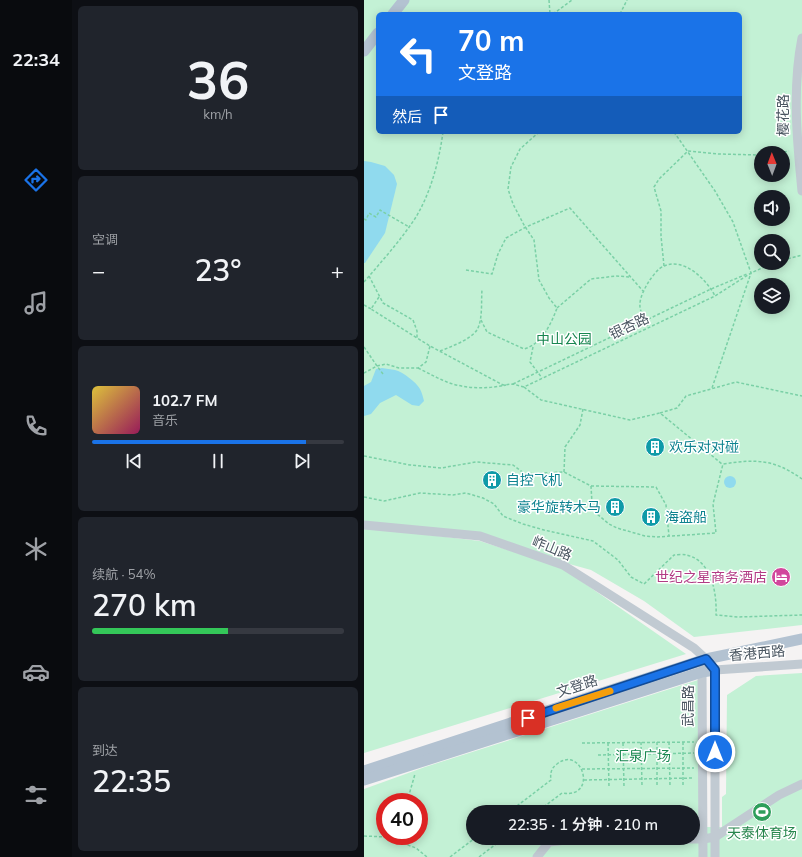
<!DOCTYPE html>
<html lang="zh">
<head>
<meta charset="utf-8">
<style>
  body { margin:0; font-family:Mulish,"Noto Sans SC",sans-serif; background:#20242c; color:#f1f3f6; height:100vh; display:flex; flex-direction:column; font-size:15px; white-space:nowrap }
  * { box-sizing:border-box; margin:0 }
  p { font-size:13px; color:#9ea1a6 }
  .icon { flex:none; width:22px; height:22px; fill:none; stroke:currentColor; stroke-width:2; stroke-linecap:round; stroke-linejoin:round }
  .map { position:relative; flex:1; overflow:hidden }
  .drawer { display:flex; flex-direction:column; gap:6px; padding:6px; background:#0d0f14; width:292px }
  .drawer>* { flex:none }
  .banner { position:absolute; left:12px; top:12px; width:366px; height:122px; border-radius:6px; box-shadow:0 2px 10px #0003; background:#1a73e8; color:#fff; overflow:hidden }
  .needle { width:26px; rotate:359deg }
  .fabs { position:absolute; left:390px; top:146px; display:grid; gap:8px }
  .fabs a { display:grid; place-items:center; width:36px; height:36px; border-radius:50%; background:#171b24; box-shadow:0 2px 10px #0003; font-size:20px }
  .speed { position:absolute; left:12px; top:793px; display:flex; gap:8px; font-size:20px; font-weight:700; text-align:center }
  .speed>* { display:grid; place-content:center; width:52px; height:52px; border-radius:50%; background:#171b24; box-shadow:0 2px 10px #0003; line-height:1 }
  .speed .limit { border:6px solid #d22; background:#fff; color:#111 }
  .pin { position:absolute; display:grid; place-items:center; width:34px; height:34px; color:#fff; margin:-17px; border-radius:8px; box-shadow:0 2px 6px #0006 }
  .me { position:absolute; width:44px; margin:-22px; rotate:0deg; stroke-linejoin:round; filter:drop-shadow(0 0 3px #0008) }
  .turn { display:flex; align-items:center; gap:14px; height:84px; padding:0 16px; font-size:18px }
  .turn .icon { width:52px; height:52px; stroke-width:2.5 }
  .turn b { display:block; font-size:28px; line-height:34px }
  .then { display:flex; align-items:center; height:38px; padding:0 16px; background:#0003; gap:8px; font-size:15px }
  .big { font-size:30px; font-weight:600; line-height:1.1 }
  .drawer .widget { flex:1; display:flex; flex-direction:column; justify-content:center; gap:6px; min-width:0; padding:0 14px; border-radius:6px; background:#20242c }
  .drawer .dial { align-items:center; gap:0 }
  .dial b { font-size:52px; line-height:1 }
  .song { display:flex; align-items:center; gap:12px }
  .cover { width:48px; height:48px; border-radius:6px; background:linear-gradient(135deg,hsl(50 70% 55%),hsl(330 70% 35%)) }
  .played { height:4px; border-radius:2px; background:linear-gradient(90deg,#1a73e8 85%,#363941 85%) }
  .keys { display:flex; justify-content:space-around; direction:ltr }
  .heat { display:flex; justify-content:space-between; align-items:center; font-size:22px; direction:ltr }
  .charge { height:6px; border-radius:3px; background:linear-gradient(90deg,#34c759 54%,#363941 0) }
  .trip { position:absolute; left:102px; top:805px; width:234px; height:40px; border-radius:20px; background:#171b24; box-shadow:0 2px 10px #0003; font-weight:600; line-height:40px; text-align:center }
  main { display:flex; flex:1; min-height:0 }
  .dock { display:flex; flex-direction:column; width:72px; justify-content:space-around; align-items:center; background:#090b0e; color:#9ea1a6 }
  .dock .icon { width:28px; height:28px }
  .dock .active { color:#1a73e8 }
  .dock b { font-size:18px; color:#f1f3f6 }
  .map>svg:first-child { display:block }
  .green { fill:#c3f1d5; fill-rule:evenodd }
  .water { fill:#90daee }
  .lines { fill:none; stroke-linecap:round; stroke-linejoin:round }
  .path { stroke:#7ad0a6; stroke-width:1.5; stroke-dasharray:3 2; stroke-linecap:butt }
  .minor { stroke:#c1cad2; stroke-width:9 }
  .major { stroke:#b3c2d1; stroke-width:11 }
  .route-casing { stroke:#114b97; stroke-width:10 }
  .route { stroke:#1a73e8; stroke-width:7 }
  .slow { stroke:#f59e0b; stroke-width:7 }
  .labels { text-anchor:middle; stroke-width:3; stroke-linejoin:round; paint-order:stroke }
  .street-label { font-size:14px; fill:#4a5661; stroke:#fff }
  .park-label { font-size:14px; fill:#17864f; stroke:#fff }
  .culture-label { font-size:14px; fill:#0d838f; stroke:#fff; text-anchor:start }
  .hotel-label { font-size:14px; fill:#b23c85; stroke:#fff; text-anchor:end }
  .leisure-label { font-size:14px; fill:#27864d; stroke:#fff }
</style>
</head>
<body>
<main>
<nav class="dock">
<b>22:34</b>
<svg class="icon active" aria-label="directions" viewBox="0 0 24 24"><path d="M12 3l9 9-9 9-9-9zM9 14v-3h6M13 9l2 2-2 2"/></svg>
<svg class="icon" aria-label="music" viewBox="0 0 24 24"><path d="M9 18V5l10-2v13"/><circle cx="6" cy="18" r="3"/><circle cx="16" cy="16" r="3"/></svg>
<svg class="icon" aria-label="phone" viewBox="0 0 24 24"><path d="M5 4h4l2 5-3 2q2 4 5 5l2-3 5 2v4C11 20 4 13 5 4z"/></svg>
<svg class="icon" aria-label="climate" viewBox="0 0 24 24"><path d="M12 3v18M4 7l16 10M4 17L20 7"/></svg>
<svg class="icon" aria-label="car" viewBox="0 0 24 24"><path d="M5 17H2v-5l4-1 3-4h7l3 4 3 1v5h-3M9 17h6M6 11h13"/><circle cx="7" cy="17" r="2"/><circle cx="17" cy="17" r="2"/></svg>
<svg class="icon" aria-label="filters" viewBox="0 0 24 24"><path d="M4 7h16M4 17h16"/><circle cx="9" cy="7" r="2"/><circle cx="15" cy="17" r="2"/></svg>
</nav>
<section class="drawer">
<div class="widget dial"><b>36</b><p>km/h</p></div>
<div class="widget"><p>空调</p>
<div class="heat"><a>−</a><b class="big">23°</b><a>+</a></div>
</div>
<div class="widget">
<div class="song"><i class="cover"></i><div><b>102.7 FM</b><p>音乐</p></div></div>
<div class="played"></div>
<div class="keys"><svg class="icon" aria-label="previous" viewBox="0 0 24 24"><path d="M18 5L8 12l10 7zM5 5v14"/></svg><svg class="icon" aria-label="pause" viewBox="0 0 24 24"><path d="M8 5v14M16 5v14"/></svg><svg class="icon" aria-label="next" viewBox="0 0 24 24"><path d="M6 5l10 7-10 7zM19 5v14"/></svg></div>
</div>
<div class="widget"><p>续航 · 54%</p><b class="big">270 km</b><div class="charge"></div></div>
<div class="widget"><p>到达</p><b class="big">22:35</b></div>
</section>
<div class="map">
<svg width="438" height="857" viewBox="0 0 438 857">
  <rect width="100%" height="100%" fill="#f5f3f3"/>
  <g class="green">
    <path d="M 0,0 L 438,0 L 438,625 L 330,637 L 280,601 L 227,570 L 162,552 L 116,536 L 0,525 ZM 14,14 L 376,14 L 376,132 L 14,132 ZM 397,153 L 419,153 L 419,175 L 397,175 ZM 397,197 L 419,197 L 419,219 L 397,219 ZM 397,241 L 419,241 L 419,263 L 397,263 ZM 397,285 L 419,285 L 419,307 L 397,307 Z"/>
    <polygon points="5,528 116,541 197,567 322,654 0,753 0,529"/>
    <path d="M 438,673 L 438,857 L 0,857 L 0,789 L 61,767 L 334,680 L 335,827 L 358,827 L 358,797 L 362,794 L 363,695 L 392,676 ZM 21,802 L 55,802 L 55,836 L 21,836 ZM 109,812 L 329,812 L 329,838 L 109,838 Z"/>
  </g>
  <g class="water">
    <polygon points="0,161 7,162 21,166 30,175 33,184 21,233 1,263 0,263"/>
    <path d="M 18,368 C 22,369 27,369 31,370 C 39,372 52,382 56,389 C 58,393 59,397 60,401 L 55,406 L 48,405 L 32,395 L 16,403 L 7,414 L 0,416 L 0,386 L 7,382 L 12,369 Z"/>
    <circle cx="366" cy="482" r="6"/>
  </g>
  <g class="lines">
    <g class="path">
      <polyline points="185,0 186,14"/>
      <polyline points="189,14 208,0"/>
      <polyline points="256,14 263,0"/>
      <polyline points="310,132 351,191 369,222 387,273 348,388"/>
      <polyline points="415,153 425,151"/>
      <polyline points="0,219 2,220 5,213 12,217 16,210 45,227"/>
      <polyline points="419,260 438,255"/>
      <polyline points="300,266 297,236 297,211 290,187 295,179 324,151 354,154 397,155"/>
      <polyline points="102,270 128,274 134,254 142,238 162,227 206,208 279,291"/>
      <polyline points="5,276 19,303 49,320 53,331 53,338 66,346 139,385 149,384 160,387 351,296 387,273 409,263"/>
      <path d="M 0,282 C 18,261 37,240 52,217 C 67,192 75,161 79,132"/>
      <polyline points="15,297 7,309 53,338"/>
      <polyline points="0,305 7,309"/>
      <polyline points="193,308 227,279 252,276 266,277"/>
      <path d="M 117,320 L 123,332 L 160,349 C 178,344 187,324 193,308 L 185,298 L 175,280 L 170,240 L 160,225 L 149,204 L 144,189 L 147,167 L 156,149 L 175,132"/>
      <path d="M 284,326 C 281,320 277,314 276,307 C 275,298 281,288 285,281 C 289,276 294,268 300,266 C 320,257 343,280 351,296"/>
      <polyline points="0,347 13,366 0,373"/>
      <polyline points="169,347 166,362 178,378"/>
      <path d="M 76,351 C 86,347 106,340 113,330 C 119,319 117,302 118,290"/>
      <path d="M 54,368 C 64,373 73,378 83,382 C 101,389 123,389 142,385"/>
      <polyline points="19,374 13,366 22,364 35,368 54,368 62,362 66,346"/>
      <polyline points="149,384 347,289 383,274"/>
      <polyline points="160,387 177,400 266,420 296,413 358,464"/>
      <polyline points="296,413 313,408 322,396 372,382 438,396"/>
      <path d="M 0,456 L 46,465 L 77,468 L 112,462 L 149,465 L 161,474 L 200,472 L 227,486 L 228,503 L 233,514 L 245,524 L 253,528 L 281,536 L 293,537 L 352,533 L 349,504 L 359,464 C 392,459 410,459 438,479"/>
      <polyline points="200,472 201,447 216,425 219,409"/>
      <polyline points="227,486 292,487 302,505 305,536"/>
      <path d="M 0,497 L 20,501 L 56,493 L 89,495 L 102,493 L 119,498 L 130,504 L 139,516 L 159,524 L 180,530 L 229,541 L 254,560 L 267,577 L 280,584 L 310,555 C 313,555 319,554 322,555 C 348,560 353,594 352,615 L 374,617 L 438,615"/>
      <polyline points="277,742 278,786"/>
      <polyline points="293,742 293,786"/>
      <polyline points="305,742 306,786"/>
      <polyline points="319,742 319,786"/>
      <polyline points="218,743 330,742"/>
      <polyline points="244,743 245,787"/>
      <polyline points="259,743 260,787"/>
      <polyline points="234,755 330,753"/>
      <polyline points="218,769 330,768"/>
      <polyline points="220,780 330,778"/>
      <polyline points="43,802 51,774"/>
      <path d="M 145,812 L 187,780 C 186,774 187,768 193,764 C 218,744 235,799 198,793 L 173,812"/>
      <polyline points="0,836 22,837 52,848 63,857"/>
      <polyline points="86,857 111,838"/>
      <polyline points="115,857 140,838"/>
    </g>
    <g class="minor">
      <path d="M 438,38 C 428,88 433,141 438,191"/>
      <polyline points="0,525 116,536 199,565 330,648 342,659 351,670 351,857"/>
      <polyline points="351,670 438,664"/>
      <polyline points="173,857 185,842 211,839 339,839 351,837 415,795 438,784"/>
      <polyline points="339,857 338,672 340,667"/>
    </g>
    <g class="major">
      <polyline points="29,14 40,0"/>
      <polyline points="0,51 14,33"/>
      <polyline points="0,771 342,659 438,639"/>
      <polyline points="0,780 338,672 351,670"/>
    </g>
  </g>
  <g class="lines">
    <defs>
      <polyline id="route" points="164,718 342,659 351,670 351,752"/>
    </defs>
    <use href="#route" class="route-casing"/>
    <use href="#route" class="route"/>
    <polyline class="slow" points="192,708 246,691"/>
  </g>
  <defs>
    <symbol id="building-disc" viewBox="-11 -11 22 22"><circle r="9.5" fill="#0f9aa8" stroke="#fff"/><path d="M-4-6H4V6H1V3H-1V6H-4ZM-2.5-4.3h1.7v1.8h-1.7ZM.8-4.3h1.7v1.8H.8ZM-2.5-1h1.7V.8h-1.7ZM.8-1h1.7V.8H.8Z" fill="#fff"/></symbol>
    <symbol id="hotel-disc" viewBox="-11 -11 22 22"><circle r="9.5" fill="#d1479c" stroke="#fff"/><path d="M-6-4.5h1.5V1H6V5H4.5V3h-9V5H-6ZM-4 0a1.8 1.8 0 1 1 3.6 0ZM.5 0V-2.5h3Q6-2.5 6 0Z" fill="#fff"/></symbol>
    <symbol id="stadium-disc" viewBox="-11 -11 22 22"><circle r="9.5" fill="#2e9e5b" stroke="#fff"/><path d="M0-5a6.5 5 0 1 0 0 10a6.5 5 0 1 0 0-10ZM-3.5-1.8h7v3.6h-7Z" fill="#fff"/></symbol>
  </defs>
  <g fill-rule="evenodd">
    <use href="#building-disc" x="280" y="436" width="22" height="22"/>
    <use href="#building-disc" x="117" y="469" width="22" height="22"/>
    <use href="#building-disc" x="240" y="496" width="22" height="22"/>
    <use href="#building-disc" x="276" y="506" width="22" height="22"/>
    <use href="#hotel-disc" x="406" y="566" width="22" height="22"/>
    <use href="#stadium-disc" x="387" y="801" width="22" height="22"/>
  </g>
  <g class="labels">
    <g class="street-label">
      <text transform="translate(419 115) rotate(-90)" y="5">樱花路</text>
      <text transform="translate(265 326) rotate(-25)" y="5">银杏路</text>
      <text transform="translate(188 548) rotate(22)" y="5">岞山路</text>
      <text transform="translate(393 653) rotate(-5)" y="5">香港西路</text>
      <text transform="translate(213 686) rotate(-18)" y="5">文登路</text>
      <text transform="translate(324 706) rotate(-90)" y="5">武昌路</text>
    </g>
    <g class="park-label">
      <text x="200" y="344">中山公园</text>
      <text x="279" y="761">汇泉广场</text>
    </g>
    <g class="culture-label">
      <text x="305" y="452">欢乐对对碰</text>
      <text x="142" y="485">自控飞机</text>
      <text x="237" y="512" text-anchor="end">豪华旋转木马</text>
      <text x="301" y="522">海盗船</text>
    </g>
    <g class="hotel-label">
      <text x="403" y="582">世纪之星商务酒店</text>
    </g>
    <g class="leisure-label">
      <text x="398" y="838">天泰体育场</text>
    </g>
  </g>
</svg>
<div class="fabs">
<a><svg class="needle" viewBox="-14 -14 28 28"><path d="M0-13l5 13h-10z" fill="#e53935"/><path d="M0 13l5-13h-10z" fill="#9ea1a6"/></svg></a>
<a><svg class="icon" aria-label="sound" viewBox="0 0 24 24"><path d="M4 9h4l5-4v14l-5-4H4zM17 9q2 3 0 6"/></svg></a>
<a><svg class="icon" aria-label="search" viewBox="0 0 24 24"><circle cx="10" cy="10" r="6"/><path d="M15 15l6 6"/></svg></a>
<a><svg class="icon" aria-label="layers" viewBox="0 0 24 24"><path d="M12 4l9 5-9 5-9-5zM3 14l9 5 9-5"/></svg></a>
</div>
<div class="speed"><div class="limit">40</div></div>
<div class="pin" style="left:164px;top:718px;background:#d93025"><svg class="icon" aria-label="arrive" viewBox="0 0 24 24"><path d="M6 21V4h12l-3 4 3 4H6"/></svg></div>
<svg class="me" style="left:351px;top:752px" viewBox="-20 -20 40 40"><circle r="17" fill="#1a73e8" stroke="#fff" stroke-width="3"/><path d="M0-11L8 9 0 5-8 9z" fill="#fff"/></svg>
<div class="trip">22:35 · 1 分钟 · 210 m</div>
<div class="banner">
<div class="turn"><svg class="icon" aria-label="left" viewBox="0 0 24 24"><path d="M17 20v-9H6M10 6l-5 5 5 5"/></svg><div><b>70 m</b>文登路</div></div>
<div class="then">然后<svg class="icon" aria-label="arrive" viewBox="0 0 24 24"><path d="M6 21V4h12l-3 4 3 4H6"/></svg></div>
</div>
</div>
</main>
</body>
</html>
